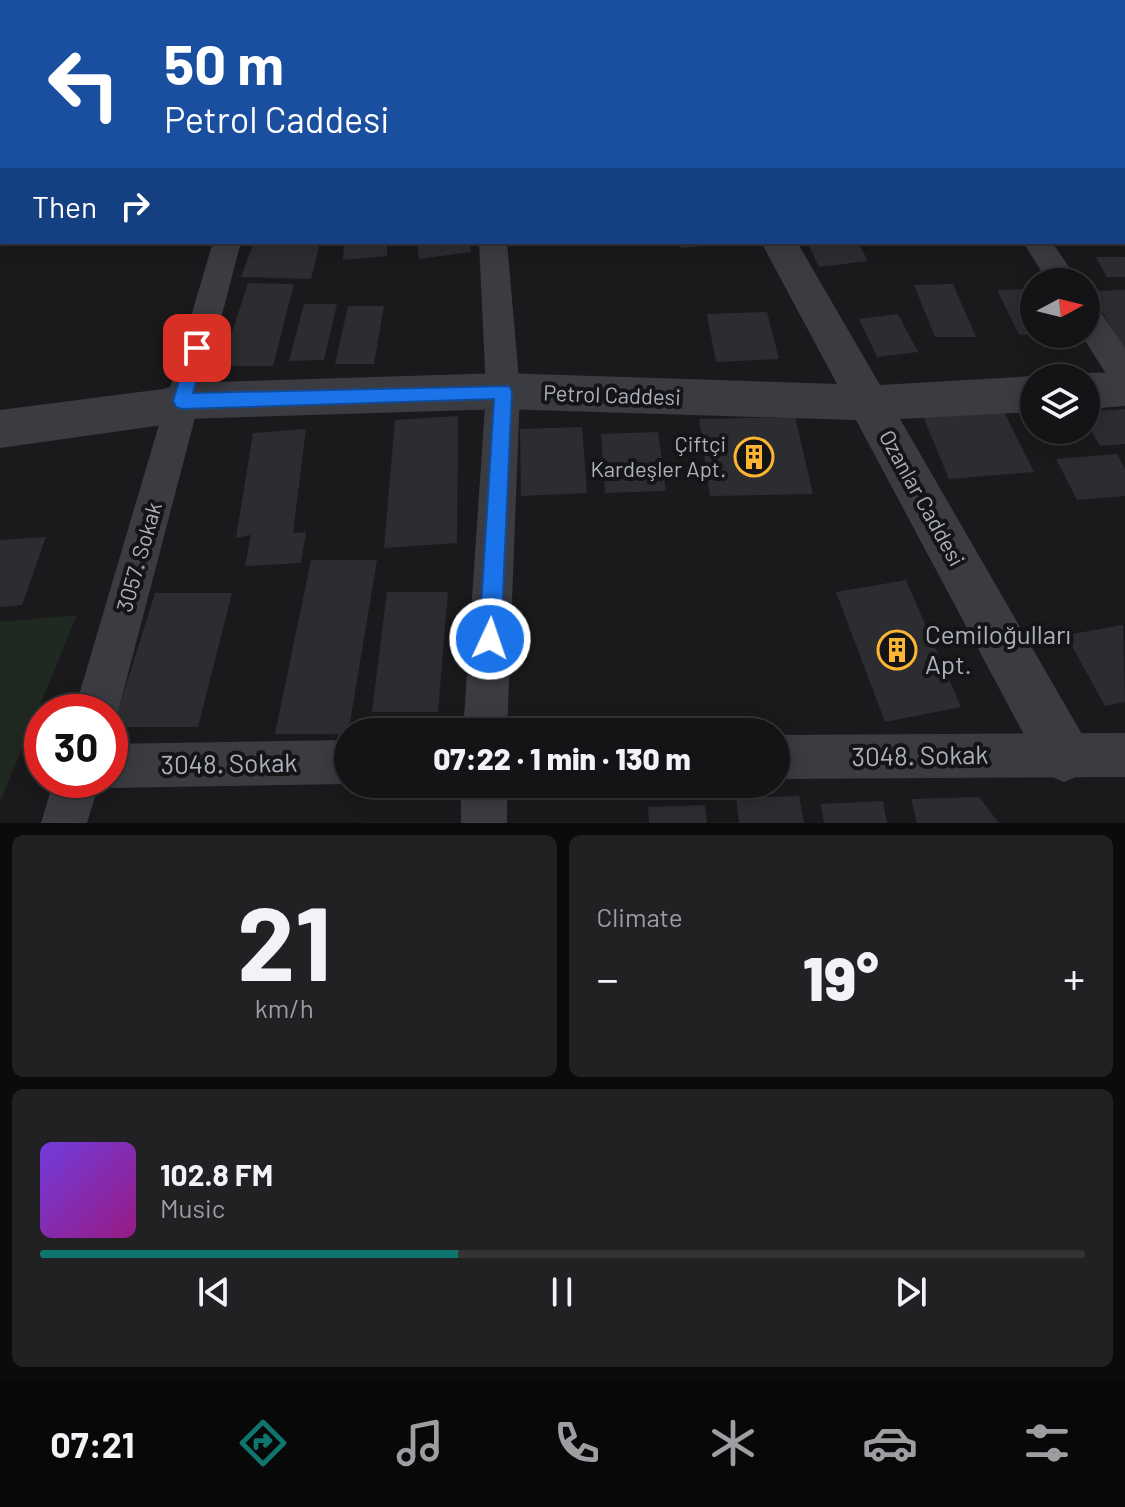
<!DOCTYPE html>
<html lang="en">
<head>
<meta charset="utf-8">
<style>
  body { margin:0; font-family:Barlow,sans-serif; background:#212123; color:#f1f3f6; height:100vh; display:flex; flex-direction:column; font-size:30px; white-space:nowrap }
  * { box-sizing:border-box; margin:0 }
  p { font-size:26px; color:#9d9ea1 }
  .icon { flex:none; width:44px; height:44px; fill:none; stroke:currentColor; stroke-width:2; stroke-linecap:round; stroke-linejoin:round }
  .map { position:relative; height:823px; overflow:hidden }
  .side { display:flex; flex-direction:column; gap:12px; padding:12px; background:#0b0b0c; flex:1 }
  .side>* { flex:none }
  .hud { position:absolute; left:0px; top:0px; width:1126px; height:244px; box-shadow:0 4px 20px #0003,0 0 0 2px #333335; background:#1a4fa0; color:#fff; overflow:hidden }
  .needle { width:52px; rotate:83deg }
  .fabs { position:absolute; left:1020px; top:268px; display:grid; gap:16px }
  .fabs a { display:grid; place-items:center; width:80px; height:80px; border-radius:50%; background:#141416; box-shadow:0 4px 20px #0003,0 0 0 2px #333335; font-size:40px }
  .speed { position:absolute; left:24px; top:694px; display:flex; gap:16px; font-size:40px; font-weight:700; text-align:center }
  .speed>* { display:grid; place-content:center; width:104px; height:104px; border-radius:50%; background:#141416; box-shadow:0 4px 20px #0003,0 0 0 2px #333335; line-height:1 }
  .speed .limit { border:12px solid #d22; background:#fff; color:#111 }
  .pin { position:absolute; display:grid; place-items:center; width:68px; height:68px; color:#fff; margin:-34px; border-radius:16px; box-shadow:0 4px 12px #0006 }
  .me { position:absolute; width:88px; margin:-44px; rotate:3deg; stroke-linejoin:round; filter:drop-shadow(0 0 6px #0008) }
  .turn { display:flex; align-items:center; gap:28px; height:168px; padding:0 32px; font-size:36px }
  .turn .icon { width:104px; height:104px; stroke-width:2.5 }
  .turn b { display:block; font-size:56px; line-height:68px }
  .then { display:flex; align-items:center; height:76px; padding:0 32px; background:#0003; gap:16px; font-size:30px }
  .big { font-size:60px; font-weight:800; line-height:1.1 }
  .side .card { flex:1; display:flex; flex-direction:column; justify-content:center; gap:12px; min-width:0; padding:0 28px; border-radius:12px; background:#212123 }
  .side .dial { align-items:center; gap:0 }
  .dial b { font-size:104px; line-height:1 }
  .song { display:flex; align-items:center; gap:24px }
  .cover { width:96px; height:96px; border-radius:12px; background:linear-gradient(135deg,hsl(260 70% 55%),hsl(310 70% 35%)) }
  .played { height:8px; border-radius:4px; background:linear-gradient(90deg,#0f766e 40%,#333335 40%) }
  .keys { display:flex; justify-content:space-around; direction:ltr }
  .heat { display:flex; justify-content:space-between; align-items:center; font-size:44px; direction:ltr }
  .side .tiles { flex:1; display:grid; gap:12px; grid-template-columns:1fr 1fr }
  .card:last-child { grid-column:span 2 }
  .trip { position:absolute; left:334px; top:718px; width:456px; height:80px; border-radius:40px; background:#141416; box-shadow:0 4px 20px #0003,0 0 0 2px #333335; font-weight:800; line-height:80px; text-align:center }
  .menu { display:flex; height:128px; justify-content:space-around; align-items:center; background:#080809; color:#9d9ea1 }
  .menu .icon { width:56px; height:56px }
  .menu .active { color:#0f766e }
  .menu b { font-size:36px; color:#f1f3f6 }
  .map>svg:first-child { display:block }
  .green { fill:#1f2821 }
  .building { fill:#2d2d31 }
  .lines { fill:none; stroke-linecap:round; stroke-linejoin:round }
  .minor { fill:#3b3c42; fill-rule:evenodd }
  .tertiary { fill:#3b3c42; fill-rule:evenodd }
  .route { fill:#1a73e8; stroke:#114b97; stroke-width:2 }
  .labels { text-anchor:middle; stroke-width:8; stroke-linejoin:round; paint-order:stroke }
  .street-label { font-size:22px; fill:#acb1bd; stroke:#151518 }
  .poi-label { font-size:22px; fill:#acb1bd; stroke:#151518; text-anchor:end }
  .near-poi-label { font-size:26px; fill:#acb1bd; stroke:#151518; text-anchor:start }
  .near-street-label { font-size:26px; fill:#acb1bd; stroke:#151518 }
</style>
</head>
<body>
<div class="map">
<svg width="1125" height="823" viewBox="0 0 1125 823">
  <rect width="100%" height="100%" fill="#1a1a1d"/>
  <polygon class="green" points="77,615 0,802 0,622"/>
  <g class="building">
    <polygon points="254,242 320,243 311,279 241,277"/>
    <polygon points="344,242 387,242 387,256 343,260"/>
    <polygon points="417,242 470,242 471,252 419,259"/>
    <polygon points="678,242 719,242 720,245 680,248"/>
    <polygon points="807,242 858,242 868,261 819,267"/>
    <polygon points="1096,257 1125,257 1125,277 1107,277"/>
    <polygon points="248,283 294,284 273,366 221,366"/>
    <polygon points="953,284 976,337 935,337 914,285"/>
    <polygon points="1032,289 1034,334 1019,335 997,290"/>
    <polygon points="1125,290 1125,352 1090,291"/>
    <polygon points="304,304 337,304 324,360 289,361"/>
    <polygon points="348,306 384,306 374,364 335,364"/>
    <polygon points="767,312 779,359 716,362 707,314"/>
    <polygon points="898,314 918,352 877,357 859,319"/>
    <polygon points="1002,408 1034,472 949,479 922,414"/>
    <polygon points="1125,409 1125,444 1100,446 1086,421 1086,412"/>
    <polygon points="458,416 457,543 384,548 395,420"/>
    <polygon points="795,417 813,494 710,496 699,419"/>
    <polygon points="582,427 587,493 521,496 520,429"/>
    <polygon points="306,429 293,533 306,532 301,563 245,566 251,535 236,538 253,433"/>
    <polygon points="658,432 666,491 605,493 601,434"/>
    <polygon points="1117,454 1125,469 1125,496 1077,500 1056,459"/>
    <polygon points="46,537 22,605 0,607 0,540"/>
    <polygon points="311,560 377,560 348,734 275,734"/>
    <polygon points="906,580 961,707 885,722 836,592"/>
    <polygon points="387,592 448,592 438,712 372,712"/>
    <polygon points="155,593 232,593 198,727 113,727"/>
    <polygon points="1123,625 1125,702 1105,706 1066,635"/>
    <polygon points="799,796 804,823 739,823 736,798"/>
    <polygon points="979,797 999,823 917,823 911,799"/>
    <polygon points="883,801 887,823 824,823 821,804"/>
    <polygon points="705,805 707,823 649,823 648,807"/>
  </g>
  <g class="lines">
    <g class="minor">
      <polygon points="109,0 131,0 108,2"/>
      <rect x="269" y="0" width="22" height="2"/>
      <rect x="472" y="0" width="22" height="2"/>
      <polygon points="952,0 974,0 975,2 953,2"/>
      <rect x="0" y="36" width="2" height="14"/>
      <rect x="0" y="146" width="2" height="18"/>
      <polygon points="0,221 2,242 10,242 0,245"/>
      <polygon points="213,242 241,242 118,712 110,728 110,712 74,712"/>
      <polygon points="479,242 507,242 520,391 507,732 463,732 486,391"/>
      <polygon points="1023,242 1052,242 1079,282 1048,282"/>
      <polygon points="1086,304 1097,307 1125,348 1125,389 1113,385 1081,334 1086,334"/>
      <polygon points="1125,733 1125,777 776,779 776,735"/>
      <polygon points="348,740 348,784 110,788 99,784 87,823 41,823 54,780 110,780 110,744"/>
      <rect x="461" y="784" width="46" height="39"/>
    </g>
    <g class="tertiary">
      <polygon points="650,0 676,0 677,2 651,2"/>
      <polygon points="761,242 797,242 880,385 1034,376 1039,378 1034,378 1034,412 900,419 1083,736 1091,755 1083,774 1064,782 1045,774 856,420 503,409 182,419 163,425 0,448 0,410 163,389 182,383 503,373 837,384"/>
      <polygon points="1125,372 1125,406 1086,409 1086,378 1073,378 1086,373"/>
    </g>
  </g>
  <polygon class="route" points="197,341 206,348 193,393 509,386 512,391 501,639 498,647 490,650 482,647 479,639 494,399 182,409 176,407 173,401 189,348"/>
  <defs>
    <symbol id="building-ring" viewBox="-11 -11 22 22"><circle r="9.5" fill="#151518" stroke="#feb531" stroke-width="1.5"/><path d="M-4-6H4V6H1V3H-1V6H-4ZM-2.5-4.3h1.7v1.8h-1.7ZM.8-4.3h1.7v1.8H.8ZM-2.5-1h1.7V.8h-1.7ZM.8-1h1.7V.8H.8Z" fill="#feb531"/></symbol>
  </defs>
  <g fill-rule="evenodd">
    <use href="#building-ring" x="732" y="435" width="44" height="44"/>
    <use href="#building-ring" x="875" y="628" width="44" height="44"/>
  </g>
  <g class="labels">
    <g class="street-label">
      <text transform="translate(612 395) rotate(2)" y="8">Petrol Caddesi</text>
      <text transform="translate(922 498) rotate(61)" y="8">Ozanlar Caddesi</text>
      <text transform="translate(139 557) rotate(-74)" y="8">3057. Sokak</text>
    </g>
    <g class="poi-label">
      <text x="726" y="452">Çiftçi<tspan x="726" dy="25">Kardeşler Apt.</tspan></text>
    </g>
    <g class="near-poi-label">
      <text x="925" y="644">Cemiloğulları<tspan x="925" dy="30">Apt.</tspan></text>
    </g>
    <g class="near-street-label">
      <text transform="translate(920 756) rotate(-1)" y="9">3048. Sokak</text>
      <text transform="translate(229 764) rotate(-1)" y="9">3048. Sokak</text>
    </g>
  </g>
</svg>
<div class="fabs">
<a><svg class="needle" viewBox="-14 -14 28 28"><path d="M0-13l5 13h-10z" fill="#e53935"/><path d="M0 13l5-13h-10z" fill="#9d9ea1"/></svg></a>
<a><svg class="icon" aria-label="layers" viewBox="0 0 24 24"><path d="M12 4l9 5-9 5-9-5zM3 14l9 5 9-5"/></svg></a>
</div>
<div class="speed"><div class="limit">30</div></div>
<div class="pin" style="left:197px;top:348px;background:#d93025"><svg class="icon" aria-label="arrive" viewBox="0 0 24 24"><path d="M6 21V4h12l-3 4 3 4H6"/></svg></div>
<svg class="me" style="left:490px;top:639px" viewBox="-20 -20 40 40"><circle r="17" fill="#1a73e8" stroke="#fff" stroke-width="3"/><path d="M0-11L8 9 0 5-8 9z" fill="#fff"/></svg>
<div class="trip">07:22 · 1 min · 130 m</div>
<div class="hud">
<div class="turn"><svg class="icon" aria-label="left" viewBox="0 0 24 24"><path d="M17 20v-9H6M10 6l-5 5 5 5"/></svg><div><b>50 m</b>Petrol Caddesi</div></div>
<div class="then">Then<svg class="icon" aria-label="right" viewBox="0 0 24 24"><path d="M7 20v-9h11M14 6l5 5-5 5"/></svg></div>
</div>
</div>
<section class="side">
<div class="tiles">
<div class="card dial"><b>21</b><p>km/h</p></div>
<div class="card"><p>Climate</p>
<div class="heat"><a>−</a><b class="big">19°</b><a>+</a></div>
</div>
<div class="card">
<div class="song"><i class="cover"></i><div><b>102.8 FM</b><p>Music</p></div></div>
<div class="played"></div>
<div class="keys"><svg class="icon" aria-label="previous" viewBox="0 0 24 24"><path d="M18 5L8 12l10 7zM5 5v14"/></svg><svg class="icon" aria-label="pause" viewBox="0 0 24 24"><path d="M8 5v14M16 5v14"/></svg><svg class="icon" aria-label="next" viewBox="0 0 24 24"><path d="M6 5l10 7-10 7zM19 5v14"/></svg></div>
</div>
</div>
</section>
<nav class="menu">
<b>07:21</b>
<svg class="icon active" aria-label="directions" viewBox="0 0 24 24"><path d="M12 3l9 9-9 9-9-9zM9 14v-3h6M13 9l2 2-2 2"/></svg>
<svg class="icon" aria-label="music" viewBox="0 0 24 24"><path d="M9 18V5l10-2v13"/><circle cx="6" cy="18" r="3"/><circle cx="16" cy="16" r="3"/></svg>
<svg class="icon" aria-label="phone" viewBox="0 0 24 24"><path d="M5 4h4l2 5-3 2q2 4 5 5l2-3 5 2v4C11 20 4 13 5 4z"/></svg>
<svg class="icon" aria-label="climate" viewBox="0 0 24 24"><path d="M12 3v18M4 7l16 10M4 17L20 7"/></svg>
<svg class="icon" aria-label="car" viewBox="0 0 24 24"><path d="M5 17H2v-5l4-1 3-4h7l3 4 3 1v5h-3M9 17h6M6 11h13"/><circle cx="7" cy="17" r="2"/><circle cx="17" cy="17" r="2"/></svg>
<svg class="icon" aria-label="filters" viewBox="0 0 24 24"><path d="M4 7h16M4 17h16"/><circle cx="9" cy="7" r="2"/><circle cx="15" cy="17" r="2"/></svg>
</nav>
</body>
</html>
